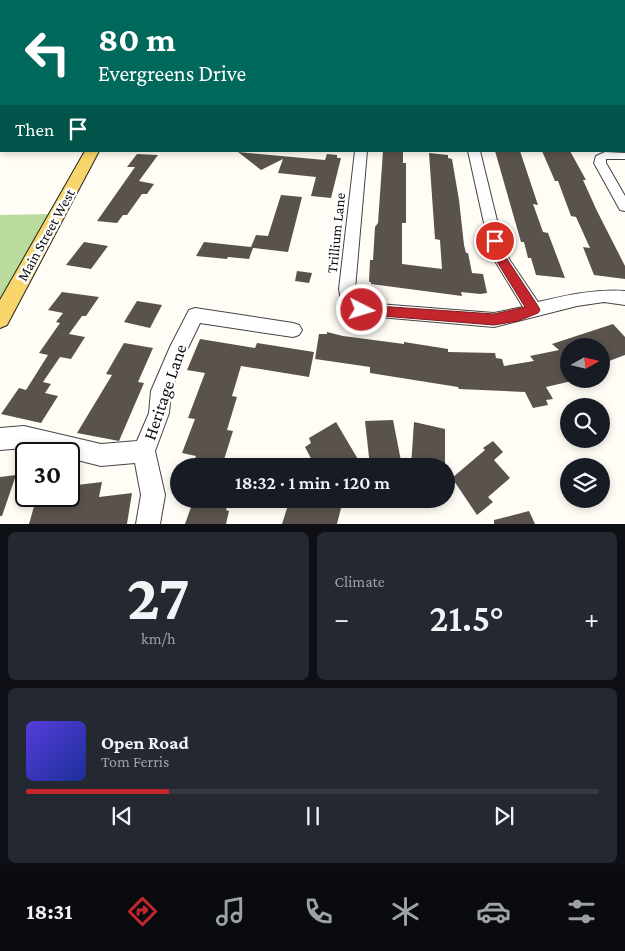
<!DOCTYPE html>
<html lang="en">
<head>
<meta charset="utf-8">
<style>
  body { margin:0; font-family:"Crimson Pro",serif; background:#242831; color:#f1f3f6; height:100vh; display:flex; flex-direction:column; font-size:19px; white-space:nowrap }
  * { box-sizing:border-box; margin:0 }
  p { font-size:16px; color:#9ea1a6 }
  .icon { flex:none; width:28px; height:28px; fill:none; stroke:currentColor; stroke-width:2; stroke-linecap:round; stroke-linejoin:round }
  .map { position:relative; height:524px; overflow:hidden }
  .drawer { display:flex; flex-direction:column; gap:8px; padding:8px; background:#0d0f14; flex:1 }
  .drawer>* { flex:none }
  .guide { position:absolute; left:0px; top:0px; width:625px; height:152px; box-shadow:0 2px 8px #0003; background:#00695c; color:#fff; overflow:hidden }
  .needle { width:32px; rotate:82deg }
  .buttons { position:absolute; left:560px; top:338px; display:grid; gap:10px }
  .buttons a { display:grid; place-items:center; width:50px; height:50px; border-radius:50%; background:#171b24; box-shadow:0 2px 8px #0003; font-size:25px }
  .speed { position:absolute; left:15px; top:442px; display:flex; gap:10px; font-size:25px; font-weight:700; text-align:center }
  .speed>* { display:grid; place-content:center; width:65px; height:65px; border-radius:50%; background:#171b24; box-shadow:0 2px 8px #0003; line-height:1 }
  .speed .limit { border:2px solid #111; border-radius:8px; background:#fff; color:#111 }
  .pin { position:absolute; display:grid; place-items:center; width:42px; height:42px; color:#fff; margin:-21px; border:2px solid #fff; border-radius:50%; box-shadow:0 1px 5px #0007 }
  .me { position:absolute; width:55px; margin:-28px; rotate:95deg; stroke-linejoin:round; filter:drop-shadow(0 0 4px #0008) }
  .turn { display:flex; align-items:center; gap:18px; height:105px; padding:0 15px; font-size:22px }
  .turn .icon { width:65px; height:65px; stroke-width:2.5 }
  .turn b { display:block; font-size:35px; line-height:42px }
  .then { display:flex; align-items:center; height:48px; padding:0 15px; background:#0003; gap:10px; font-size:19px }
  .big { font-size:38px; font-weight:600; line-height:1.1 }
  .drawer .tile { flex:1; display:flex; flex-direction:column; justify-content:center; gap:8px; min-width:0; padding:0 18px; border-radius:8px; background:#242831 }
  .drawer .dial { align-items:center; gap:0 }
  .dial b { font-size:65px; line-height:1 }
  .song { display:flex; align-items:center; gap:15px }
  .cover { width:60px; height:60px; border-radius:8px; background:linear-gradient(135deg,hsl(250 70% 55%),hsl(230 70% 35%)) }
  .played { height:5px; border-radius:2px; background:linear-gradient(90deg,#c4262e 25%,#363941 25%) }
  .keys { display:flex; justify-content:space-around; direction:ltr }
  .heat { display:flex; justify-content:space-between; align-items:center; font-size:28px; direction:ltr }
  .drawer .tiles { flex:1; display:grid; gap:8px; grid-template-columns:1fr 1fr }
  .tile:last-child { grid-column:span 2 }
  .trip { position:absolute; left:170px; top:458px; width:285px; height:50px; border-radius:25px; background:#171b24; box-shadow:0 2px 8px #0003; font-weight:600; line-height:50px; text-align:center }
  .tabs { display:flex; height:80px; justify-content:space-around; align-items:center; background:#090b0e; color:#9ea1a6 }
  .tabs .icon { width:35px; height:35px }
  .tabs .current { color:#c4262e }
  .tabs b { font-size:22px; color:#f1f3f6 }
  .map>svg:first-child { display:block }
  .forest { fill:#b9dc9c }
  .building { fill:#5a524d }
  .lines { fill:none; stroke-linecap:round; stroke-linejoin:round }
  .minor-casing { stroke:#444; stroke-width:2 }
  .major-casing { stroke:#222; stroke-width:2 }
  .minor { fill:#fff; fill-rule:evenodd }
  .major { fill:#f9d66b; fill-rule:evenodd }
  .route { fill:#c4262e; stroke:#7f191e }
  .labels { text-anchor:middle; stroke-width:5; stroke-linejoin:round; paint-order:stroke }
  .street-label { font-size:15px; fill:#111; stroke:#fff }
  .near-street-label { font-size:18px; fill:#111; stroke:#fff }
</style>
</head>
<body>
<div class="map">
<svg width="625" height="524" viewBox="0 0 625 524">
  <rect width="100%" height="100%" fill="#fffdf5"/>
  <g class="forest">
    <polygon points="0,0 180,0 1,1 0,134"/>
    <polygon points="52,214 0,311 0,215"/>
  </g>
  <g class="building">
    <polygon points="383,151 403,152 403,163 406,163 406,223 402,223 402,264 442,269 440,240 435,239 429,153 448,155 448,158 452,159 459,200 464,245 466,253 468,253 472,273 483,274 487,293 480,294 461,292 462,296 371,284 371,282 369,282 370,260 373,260 375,227 378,223"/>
    <polygon points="495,151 520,151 538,205 533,204 543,232 548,233 565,278 536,275 531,258 528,258 524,242 521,242"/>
    <polygon points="542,151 570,151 586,180 583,180 597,211 625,266 625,279 594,275 583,247 590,248 576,217 571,216 558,181 555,181"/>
    <polygon points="238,152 325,160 327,154 337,155 337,158 341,158 331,198 311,196 316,177 278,173 283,159 261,170"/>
    <polygon points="137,154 158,155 139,181 154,184 147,194 142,194 127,215 123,215 117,223 97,221 135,167 127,167"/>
    <polygon points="281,195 302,197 288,252 253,248 249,259 228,257 227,259 196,256 204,242 251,247 256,235 268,236"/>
    <polygon points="84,242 108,246 91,269 66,265"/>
    <polygon points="297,271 312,273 309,283 295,281"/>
    <polygon points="62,292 99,297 86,316 82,316 69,334 85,337 71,359 60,357 43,382 51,384 45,393 58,396 41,423 1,414 19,388 26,390 48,355 39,353 60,323 56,322 63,313 48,310"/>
    <polygon points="137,301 162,305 150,328 124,322"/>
    <polygon points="613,324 625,337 625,355 601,364 601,346 569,346 569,379 572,381 546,387 553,399 546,400 548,405 533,408 525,392 459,389 458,387 370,373 370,367 315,359 319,334 327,334 327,332 343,336 404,344 404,342 448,349 448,352 495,353 496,358 502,359 504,366 534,361 530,356 559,350 552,344"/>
    <polygon points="200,339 255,348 257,343 314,352 309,377 241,366 232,396 237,397 227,430 233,431 222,466 192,466 196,456 182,453 195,419 188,418 205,373 187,370"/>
    <polygon points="124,343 153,348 138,382 144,383 119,441 77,433 112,375 106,374"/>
    <polygon points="393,420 402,466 370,466 365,421"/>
    <polygon points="336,422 362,466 315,466 305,447 311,443 309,438"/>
    <polygon points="414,422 445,429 445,466 411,466"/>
    <polygon points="493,441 503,452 494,460 510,478 488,497 493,502 477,515 452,478 485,450 483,448"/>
    <polygon points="16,475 2,516 0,516 0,477"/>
    <polygon points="102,482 99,497 132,493 127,524 29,524 37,496 69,496 69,486"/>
    <polygon points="194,499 229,499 226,510 229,511 226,524 185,524"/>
    <polygon points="290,499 319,499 341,508 337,524 282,524"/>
    <polygon points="529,511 535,524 494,524 494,520"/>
  </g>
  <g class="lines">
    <defs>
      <g id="minor">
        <polygon points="388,0 420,0 421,1 389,1"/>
        <rect x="624" y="10" width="1" height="4"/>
        <rect x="624" y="35" width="1" height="5"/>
        <path d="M 355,151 L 367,151 L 355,289 L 356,297 L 365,303 L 494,313 L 523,307 L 495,261 L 488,241 L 468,151 L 480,151 L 502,241 L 509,259 L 538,302 C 568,295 594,289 625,291 L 625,305 L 604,302 L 577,306 L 494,327 L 356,315 L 342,305 L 339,289 Z"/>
        <polygon points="605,152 625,153 625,159 606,159 606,163 625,196 625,211 620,210 594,163 596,156"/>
        <polygon points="195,308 293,323 299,325 302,330 299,335 293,337 200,323 185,354 171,391 169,413 155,451 165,495 160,524 136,524 141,495 135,463 101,466 69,458 69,454 50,454 24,448 0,450 0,428 24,426 101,444 137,441 149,413 151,391 170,347 189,310"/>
      </g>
      <polygon id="major" points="85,151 99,151 7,325 0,328 0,300"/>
    </defs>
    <use href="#minor" class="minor-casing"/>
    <use href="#major" class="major-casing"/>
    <use href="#minor" class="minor"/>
    <use href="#major" class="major"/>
  </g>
  <polygon class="route" points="495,237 498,238 507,259 538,306 540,310 538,313 518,321 494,325 357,314 356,310 357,306 362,305 494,314 525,307 496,260 489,241"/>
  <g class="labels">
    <g class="street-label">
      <text transform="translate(336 233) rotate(-84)" y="5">Trillium Lane</text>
      <text transform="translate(46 235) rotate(-61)" y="5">Main Street West</text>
    </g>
    <g class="near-street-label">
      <text transform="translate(165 392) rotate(-71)" y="6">Heritage Lane</text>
    </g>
  </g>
</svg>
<div class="buttons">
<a><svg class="needle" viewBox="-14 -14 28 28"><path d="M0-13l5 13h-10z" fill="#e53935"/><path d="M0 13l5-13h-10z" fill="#9ea1a6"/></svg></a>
<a><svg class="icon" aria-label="search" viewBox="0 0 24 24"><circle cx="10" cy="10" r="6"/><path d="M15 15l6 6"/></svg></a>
<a><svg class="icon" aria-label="layers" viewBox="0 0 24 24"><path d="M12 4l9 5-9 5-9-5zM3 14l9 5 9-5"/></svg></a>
</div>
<div class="speed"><div class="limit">30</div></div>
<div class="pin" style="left:495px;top:241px;background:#d93025"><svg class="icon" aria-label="arrive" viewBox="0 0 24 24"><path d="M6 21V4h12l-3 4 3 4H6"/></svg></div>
<svg class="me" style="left:362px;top:310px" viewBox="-20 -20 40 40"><circle r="17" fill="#c4262e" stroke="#fff" stroke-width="3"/><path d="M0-11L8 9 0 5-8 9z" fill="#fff"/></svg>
<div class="trip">18:32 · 1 min · 120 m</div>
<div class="guide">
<div class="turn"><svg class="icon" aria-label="left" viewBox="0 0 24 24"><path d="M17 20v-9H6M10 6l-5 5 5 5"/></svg><div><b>80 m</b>Evergreens Drive</div></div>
<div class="then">Then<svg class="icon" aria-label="arrive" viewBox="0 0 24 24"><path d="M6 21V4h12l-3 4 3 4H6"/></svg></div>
</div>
</div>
<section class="drawer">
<div class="tiles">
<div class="tile dial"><b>27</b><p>km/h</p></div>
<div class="tile"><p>Climate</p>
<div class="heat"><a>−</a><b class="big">21.5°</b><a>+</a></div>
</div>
<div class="tile">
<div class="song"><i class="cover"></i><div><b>Open Road</b><p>Tom Ferris</p></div></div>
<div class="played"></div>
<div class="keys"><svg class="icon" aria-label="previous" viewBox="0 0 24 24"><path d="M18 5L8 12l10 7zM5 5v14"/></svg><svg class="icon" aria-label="pause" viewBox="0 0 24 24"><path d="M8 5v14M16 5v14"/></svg><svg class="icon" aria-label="next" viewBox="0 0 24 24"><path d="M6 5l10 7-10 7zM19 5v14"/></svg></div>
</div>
</div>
</section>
<nav class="tabs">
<b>18:31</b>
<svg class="icon current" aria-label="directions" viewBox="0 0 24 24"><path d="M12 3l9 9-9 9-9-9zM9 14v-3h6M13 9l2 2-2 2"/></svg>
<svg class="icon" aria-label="music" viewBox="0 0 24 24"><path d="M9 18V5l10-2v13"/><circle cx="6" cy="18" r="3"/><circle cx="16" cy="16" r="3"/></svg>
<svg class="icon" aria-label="phone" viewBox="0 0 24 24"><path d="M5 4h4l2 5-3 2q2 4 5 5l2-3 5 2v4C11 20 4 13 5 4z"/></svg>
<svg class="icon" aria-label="climate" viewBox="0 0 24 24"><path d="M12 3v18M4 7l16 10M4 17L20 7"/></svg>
<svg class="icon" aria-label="car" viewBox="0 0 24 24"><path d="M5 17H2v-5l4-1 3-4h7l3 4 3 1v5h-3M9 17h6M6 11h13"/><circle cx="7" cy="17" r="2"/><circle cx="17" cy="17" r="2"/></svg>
<svg class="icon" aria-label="filters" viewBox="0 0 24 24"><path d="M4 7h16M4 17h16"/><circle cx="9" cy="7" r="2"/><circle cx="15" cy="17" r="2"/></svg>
</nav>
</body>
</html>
